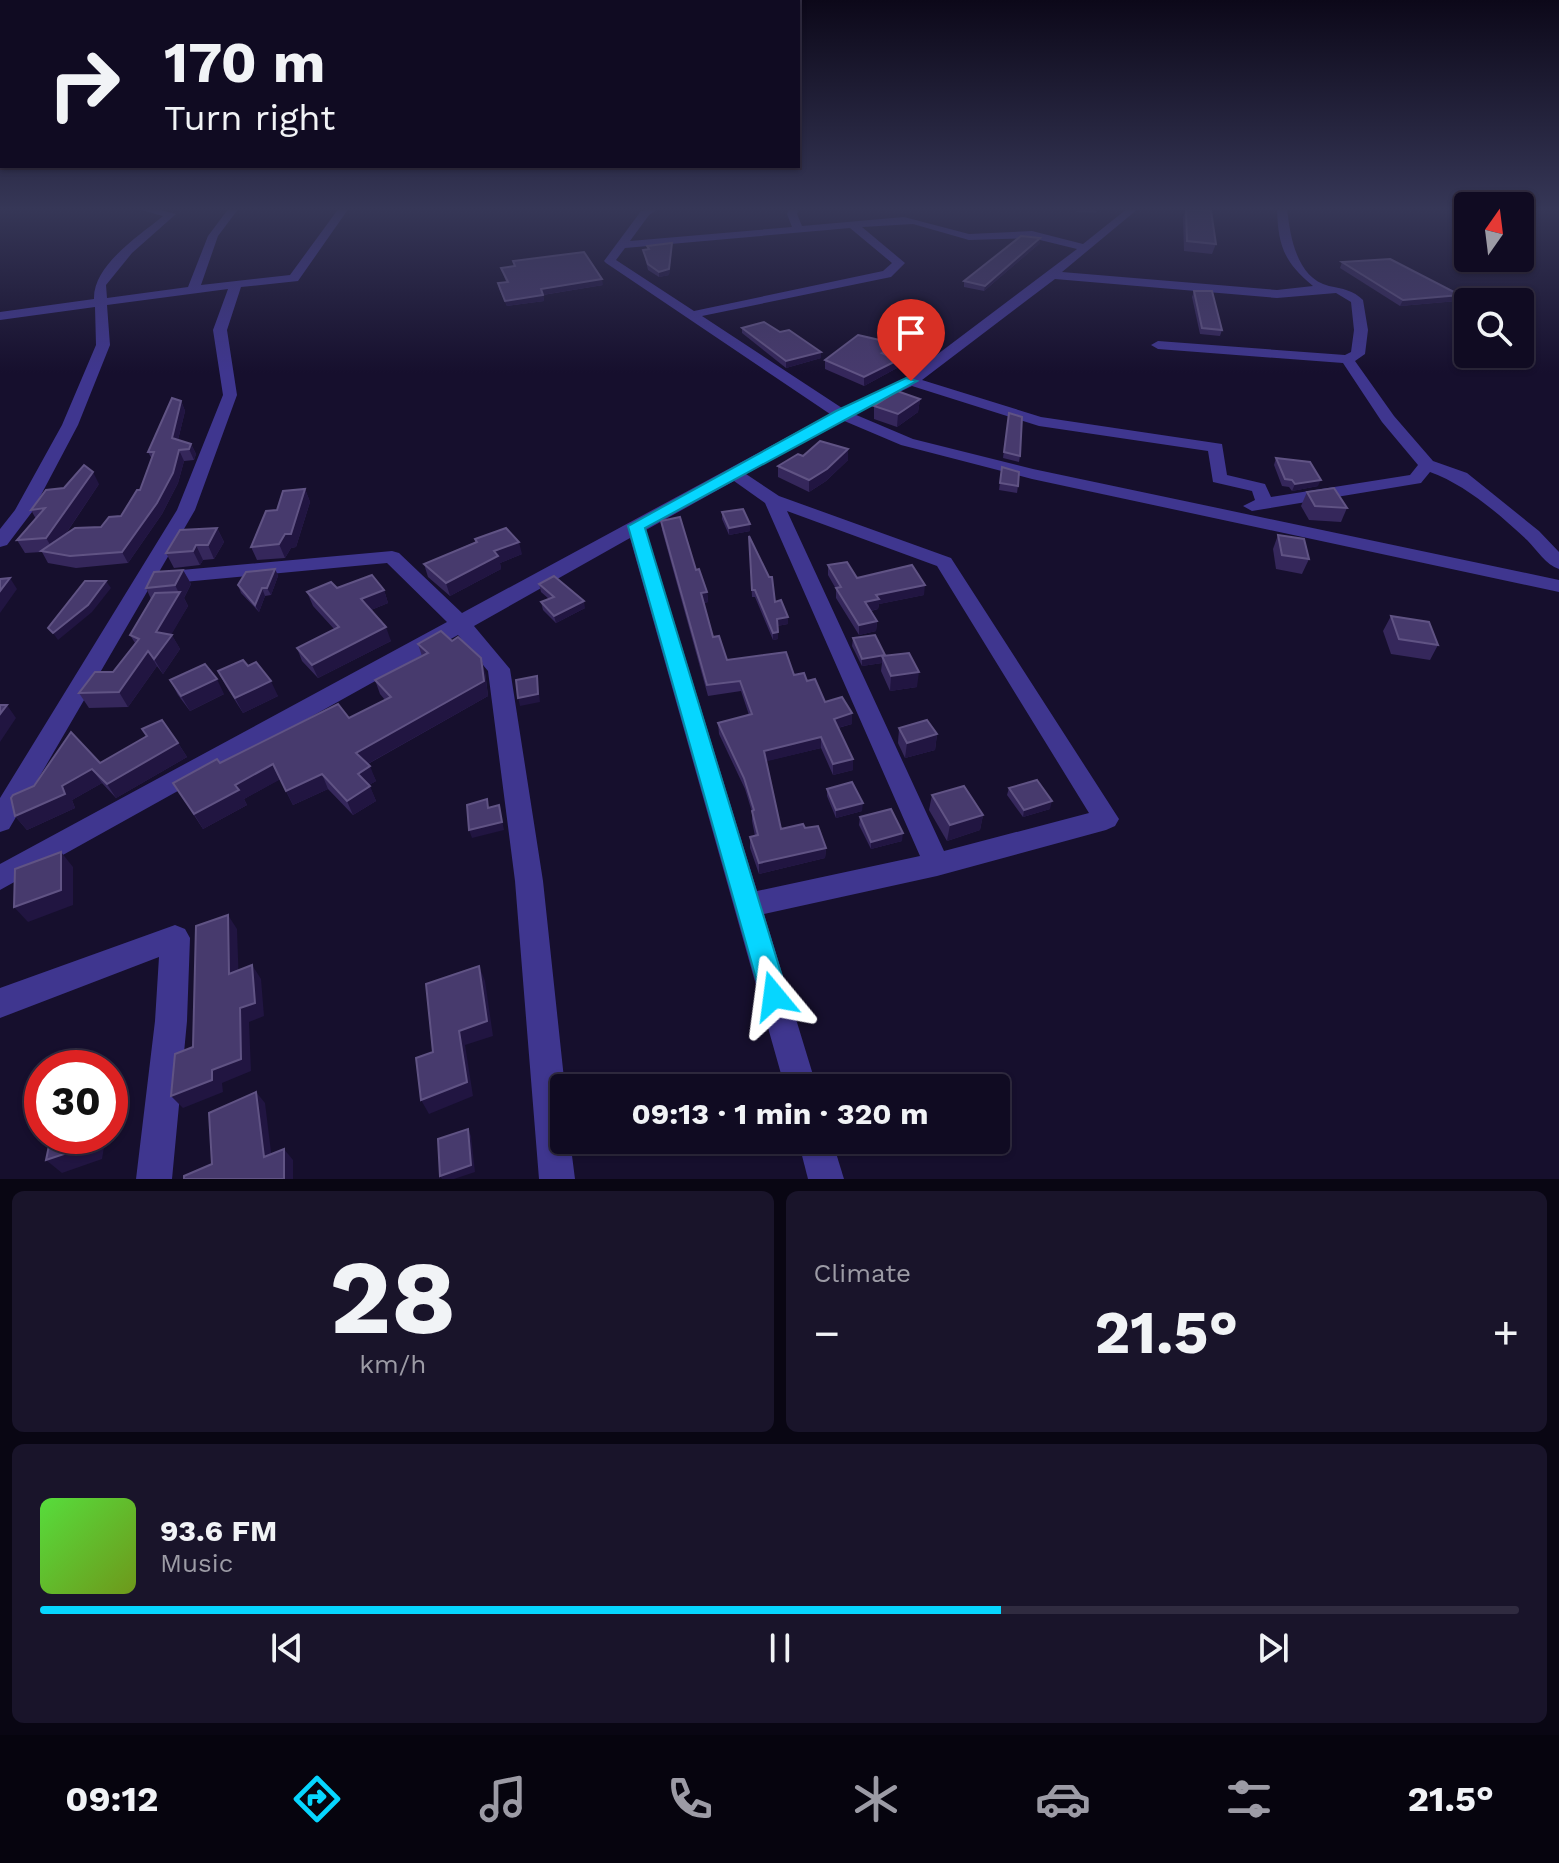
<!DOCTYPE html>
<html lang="en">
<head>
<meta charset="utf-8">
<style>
  body { margin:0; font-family:"Work Sans",sans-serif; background:#19142a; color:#f1f3f6; height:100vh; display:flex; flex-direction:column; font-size:30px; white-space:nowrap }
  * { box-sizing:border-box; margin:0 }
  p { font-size:26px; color:#9c9ba5 }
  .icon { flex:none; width:44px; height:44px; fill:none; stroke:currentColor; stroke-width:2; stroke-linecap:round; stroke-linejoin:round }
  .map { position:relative; height:1179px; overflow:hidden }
  .sheet { display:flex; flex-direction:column; gap:12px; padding:12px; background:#090613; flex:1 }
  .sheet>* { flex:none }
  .top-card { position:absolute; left:0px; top:0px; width:800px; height:168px; box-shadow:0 2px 6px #0004,0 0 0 2px #302b40; background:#100b22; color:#f1f3f6; overflow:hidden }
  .needle { width:52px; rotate:14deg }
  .tools { position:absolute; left:1454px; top:192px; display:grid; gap:16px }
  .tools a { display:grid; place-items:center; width:80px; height:80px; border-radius:8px; background:#100b22; box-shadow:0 2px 6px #0004,0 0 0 2px #302b40; font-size:40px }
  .speed { position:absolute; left:24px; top:1050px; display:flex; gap:16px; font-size:40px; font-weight:700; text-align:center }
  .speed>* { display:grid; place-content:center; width:104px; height:104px; border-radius:50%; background:#100b22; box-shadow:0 2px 6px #0004,0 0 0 2px #302b40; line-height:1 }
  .speed .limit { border:12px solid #d22; background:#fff; color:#111 }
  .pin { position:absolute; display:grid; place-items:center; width:68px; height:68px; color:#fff; margin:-82px -34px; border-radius:50% 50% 50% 0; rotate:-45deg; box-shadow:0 0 8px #0007 }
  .pin .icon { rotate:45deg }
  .me { position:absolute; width:88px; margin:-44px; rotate:344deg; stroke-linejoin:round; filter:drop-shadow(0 0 6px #0008) }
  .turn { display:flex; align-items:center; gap:28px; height:168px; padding:0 32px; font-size:36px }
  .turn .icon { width:104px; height:104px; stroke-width:2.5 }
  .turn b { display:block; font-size:56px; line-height:68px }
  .big { font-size:60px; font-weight:700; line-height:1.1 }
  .sheet .widget { flex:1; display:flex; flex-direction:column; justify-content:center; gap:12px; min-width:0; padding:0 28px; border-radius:12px; background:#19142a }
  .sheet .dial { align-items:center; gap:0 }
  .dial b { font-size:104px; line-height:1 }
  .song { display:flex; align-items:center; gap:24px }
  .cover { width:96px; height:96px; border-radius:12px; background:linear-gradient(135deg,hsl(110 70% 55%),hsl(80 70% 35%)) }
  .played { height:8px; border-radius:4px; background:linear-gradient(90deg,#06d6ff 65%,#302b40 65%) }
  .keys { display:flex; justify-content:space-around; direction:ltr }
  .heat { display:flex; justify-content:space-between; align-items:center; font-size:44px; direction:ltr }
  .sheet .tiles { flex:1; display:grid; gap:12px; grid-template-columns:1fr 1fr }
  .widget:last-child { grid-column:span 2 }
  .trip { position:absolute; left:550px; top:1074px; width:460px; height:80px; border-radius:8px; background:#100b22; box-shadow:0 2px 6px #0004,0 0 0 2px #302b40; font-weight:700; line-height:80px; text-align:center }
  .menu { display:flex; height:128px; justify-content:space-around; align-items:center; background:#06040e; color:#9c9ba5 }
  .menu .icon { width:56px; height:56px }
  .menu .active { color:#06d6ff }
  .menu b { font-size:36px; color:#f1f3f6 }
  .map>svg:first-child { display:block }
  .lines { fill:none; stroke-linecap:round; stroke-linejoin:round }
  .minor { fill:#3f368f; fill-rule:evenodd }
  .wall { fill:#35275b }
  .shaded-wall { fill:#211541 }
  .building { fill:#473a6d; stroke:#605384; stroke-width:2 }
  .route { fill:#06d6ff; stroke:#048ba6; stroke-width:2 }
</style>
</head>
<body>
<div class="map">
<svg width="1559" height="1179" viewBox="0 0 1559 1179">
  <rect width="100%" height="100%" fill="#160f2d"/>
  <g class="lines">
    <g class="minor">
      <path d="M 134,208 L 153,208 L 176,214 L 132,253 L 106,285 L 107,298 L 188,287 L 208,236 L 229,208 L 239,208 L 218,236 L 201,285 L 290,275 L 339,208 L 349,208 L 298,281 L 241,287 L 227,330 L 237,395 L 195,510 L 159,572 L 392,551 L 399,553 L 462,613 L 830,414 L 606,263 L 604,261 L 641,211 L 660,208 L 649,215 L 630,241 L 792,227 L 787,214 L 789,208 L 799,208 L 797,214 L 802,226 L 904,217 L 969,234 L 1032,231 L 1083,244 L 1128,208 L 1139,208 L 1062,272 L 1277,290 L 1313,286 C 1284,262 1278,246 1277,208 L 1287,208 C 1290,235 1296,278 1329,286 C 1343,289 1353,290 1363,300 L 1368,330 L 1365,354 L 1355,361 L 1394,416 L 1433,461 L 1467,473 L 1539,531 L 1559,552 L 1559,569 C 1546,565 1537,550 1527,540 C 1499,514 1466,485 1430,472 L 1421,483 L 1415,484 L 1252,511 L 1243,506 L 1255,500 L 1252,491 L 1213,482 L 1208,451 L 1039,426 L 912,386 L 854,414 L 913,439 L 1033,469 L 1559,580 L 1559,592 L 1032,479 L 901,445 L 842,420 L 746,474 L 779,496 L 951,558 L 1119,819 L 1115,826 L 1106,830 L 937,876 L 764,914 L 817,1088 L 785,1088 L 630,538 L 474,626 L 510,669 L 543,881 L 565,1088 L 564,1140 L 570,1140 L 575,1179 L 539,1179 L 515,881 L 488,671 L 458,635 L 0,890 L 0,864 L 447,622 L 387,563 L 151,585 L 9,829 L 0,832 L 0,798 L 177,510 L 223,395 L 213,330 L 228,289 L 107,305 L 110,345 L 78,425 L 32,512 L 7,545 L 0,547 L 0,529 L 15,510 L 62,425 L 96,345 L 95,307 L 0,320 L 0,312 L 94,299 C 93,265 139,236 163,216 ZM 913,224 L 969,240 L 1032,238 L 1077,249 L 906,378 L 842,408 L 702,316 L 891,277 L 905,263 L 862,227 ZM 850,228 L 892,263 L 883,271 L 694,311 L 616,260 L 625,248 ZM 1055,279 L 1277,298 L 1336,293 L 1351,302 L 1354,330 L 1351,352 L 1345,355 L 1158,341 L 1151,345 L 1158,349 L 1343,363 L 1382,422 L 1418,465 L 1410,475 L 1271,497 L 1265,484 L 1227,475 L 1222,444 L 1041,417 L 922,380 ZM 734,481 L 765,503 L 920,856 L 757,891 L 646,530 ZM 787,511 L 937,566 L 1089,813 L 944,851 Z"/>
      <polygon points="175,925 185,929 190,938 187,1021 172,1179 136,1179 155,1021 159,957 0,1018 0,988"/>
      <polygon points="798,1140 832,1140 844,1179 808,1179"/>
    </g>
  </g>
  <g class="wall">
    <polygon points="1077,208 1097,208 1096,213 1077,212"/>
    <polygon points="1186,209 1216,244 1212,254 1184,251 1183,218"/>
    <polygon points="672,243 669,275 659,277 648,270 643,250 648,249 647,246"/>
    <polygon points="1040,243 984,291 964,287 964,281"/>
    <polygon points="1342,262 1460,295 1457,301 1400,306 1340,268"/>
    <polygon points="501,268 603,285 543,295 544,301 507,306 499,289 498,283 506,282"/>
    <polygon points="1194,291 1222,330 1220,336 1200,334 1192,297"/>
    <polygon points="742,328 821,358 786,368 742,333"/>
    <polygon points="897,344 896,353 890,357 898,360 897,368 864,386 825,369 825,360"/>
    <polygon points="920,399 918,412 897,427 874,419 874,406"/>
    <polygon points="181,401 185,411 178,440 191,444 196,454 194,460 184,461 178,483 162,514 128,563 76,568 48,563 42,552 25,553 17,540 36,519 31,510 99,484 65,535 101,527 121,516 140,490 152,459 148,452"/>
    <polygon points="1009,413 1020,456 1019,462 1003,458"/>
    <polygon points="848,449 848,460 826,481 809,492 778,477 778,466 803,456"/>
    <polygon points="1276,458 1318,486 1292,491 1289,487 1282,486 1274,465"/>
    <polygon points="1002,467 1018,486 1017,493 999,490"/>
    <polygon points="305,489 310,502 296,547 291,548 285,558 257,560 251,547 277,510"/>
    <polygon points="1307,492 1347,508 1341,522 1309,520 1301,506"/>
    <polygon points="722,512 750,524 750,531 729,535 722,519"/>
    <polygon points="661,521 696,570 707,592 708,602 704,603 713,637 727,660 794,675 807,681 825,702 852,724 838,728 853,770 833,775 821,748 766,761 781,829 805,828 826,848 825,858 759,874 750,848 750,837 755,836 752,821 752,812 745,789 719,734 718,723 749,715 741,691 708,696 662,530"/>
    <polygon points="217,528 224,542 214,559 203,560 200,565 174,568 166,553"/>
    <polygon points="1278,535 1309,559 1302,574 1276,569 1273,549"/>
    <polygon points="749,536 775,602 788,617 788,624 777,626 778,639 773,640 755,597 752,597"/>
    <polygon points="475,539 522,554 500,563 501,569 450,596 428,577 424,564 475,542"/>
    <polygon points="828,565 857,578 924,595 879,604 878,609 871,611 877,621 876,631 859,635 836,598 836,589 828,575"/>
    <polygon points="275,569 278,576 271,595 265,596 259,612 241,593 238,585"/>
    <polygon points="183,570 191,584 184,598 188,606 171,634 180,649 163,674 157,666 128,707 89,708 79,693 113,672 135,643 130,635 151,599 146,588"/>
    <polygon points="539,584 585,608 556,623 543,610 541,602 549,599 541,592"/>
    <polygon points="337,588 384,590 388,603 371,610 391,641 318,678 302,661 297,648 334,629 313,606 307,592"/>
    <polygon points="1391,616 1438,645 1430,660 1391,654 1383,631"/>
    <polygon points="853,638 885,656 917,687 890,691 881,671 882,663 862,666 852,646"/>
    <polygon points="418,644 485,672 488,696 368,764 376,781 369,785 376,801 353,815 328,789 293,805 280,779 244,799 247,805 203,829 173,783 220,763 349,718 385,700 380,694 375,680 422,656"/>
    <polygon points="248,666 278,696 243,713 226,686 218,671"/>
    <polygon points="170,680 224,694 190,711 178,695"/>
    <polygon points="899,728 937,734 935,750 905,758 898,743"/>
    <polygon points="142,729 178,743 187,757 116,798 102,783 72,800 75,808 27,830 15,816 146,736"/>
    <polygon points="1009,788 1050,809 1023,817 1007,795"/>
    <polygon points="827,789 862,811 836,818 827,796"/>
    <polygon points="932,795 983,815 980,830 947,841 929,810"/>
    <polygon points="860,817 902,841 871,849 859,825"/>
  </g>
  <g class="shaded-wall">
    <polygon points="1040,238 1040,243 984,291 985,286"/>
    <polygon points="672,243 669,275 659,277 659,272"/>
    <polygon points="602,279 603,285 542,295 541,289"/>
    <polygon points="543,295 544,301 507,306 505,301"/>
    <polygon points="1460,295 1457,301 1400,306 1403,300"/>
    <polygon points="897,344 896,353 881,362 882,353"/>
    <polygon points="821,352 821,358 786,368 786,361"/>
    <polygon points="898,360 897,368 864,386 864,377"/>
    <polygon points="920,399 918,412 897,427 898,414"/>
    <polygon points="181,401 185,411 176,448 172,438"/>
    <polygon points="191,444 196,454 194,460 189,449"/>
    <polygon points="848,449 848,460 826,481 809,492 809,480"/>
    <polygon points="179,450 184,461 178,483 162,514 128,563 122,552"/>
    <polygon points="93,472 99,484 54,551 46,538"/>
    <polygon points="1321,480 1318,486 1292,491 1295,484"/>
    <polygon points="305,489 310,502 296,547 291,548 285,558 279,544 285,534"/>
    <polygon points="750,524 750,531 729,535 729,528"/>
    <polygon points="217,528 224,542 214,559 208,545"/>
    <polygon points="519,542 522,554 500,563 501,569 450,596 446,583 494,551"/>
    <polygon points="196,545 203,560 200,565 193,551"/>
    <polygon points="275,569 278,576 271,595 267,588"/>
    <polygon points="183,570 191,584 184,598 188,606 166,644 172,635 180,649 163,674 154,659 156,632 179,593 175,585"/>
    <polygon points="10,578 17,589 0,613 0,591"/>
    <polygon points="106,581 111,588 92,612 58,640 53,633"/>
    <polygon points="925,585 924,595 879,604 878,609 865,612 865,602 876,595"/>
    <polygon points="262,588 265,596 259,612 255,605"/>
    <polygon points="384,590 388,603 366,612 361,599"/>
    <polygon points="707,592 708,602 702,603 701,593"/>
    <polygon points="584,601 585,608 556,623 554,616"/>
    <polygon points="788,617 788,624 777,626 777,619"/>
    <polygon points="877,621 876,631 859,635 859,625"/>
    <polygon points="386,627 391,641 318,678 312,665"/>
    <polygon points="778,632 778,639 773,640 773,633"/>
    <polygon points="148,651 157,666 128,707 119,692"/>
    <polygon points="885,655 882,656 882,663 862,666 862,659"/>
    <polygon points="481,658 485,672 488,696 362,767 356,753"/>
    <polygon points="919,672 917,687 890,691 891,676"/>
    <polygon points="537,676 540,702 520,706 518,698"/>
    <polygon points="217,679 224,694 190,711 181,696"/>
    <polygon points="271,681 278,696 243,713 235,698"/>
    <polygon points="7,705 16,718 0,742 0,714"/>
    <polygon points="852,713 852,724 833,729 834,719"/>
    <polygon points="937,734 935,750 905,758 907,743"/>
    <polygon points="821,737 821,748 764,762 764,751"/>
    <polygon points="178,743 187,757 116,798 107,784"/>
    <polygon points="853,759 853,770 833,775 833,764"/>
    <polygon points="273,764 281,779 244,799 247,805 203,829 194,814 235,785"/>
    <polygon points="370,766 376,781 364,788 358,774"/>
    <polygon points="92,769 102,783 72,800 75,808 27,830 15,816"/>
    <polygon points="322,774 328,789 293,805 286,791"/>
    <polygon points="370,786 376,801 353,815 347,801"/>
    <polygon points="1052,801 1050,809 1023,817 1024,810"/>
    <polygon points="863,803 862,811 836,818 836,810"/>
    <polygon points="499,805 504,830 472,838 469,830"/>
    <polygon points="983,815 980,830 947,841 950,825"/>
    <polygon points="903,833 902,841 871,849 871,842"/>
    <polygon points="826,848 825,858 759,874 759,863"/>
    <polygon points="61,852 73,867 73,905 28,922 14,907"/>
    <polygon points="228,915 237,929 239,987 229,974"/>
    <polygon points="252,965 261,979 264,1016 249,1022 251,1071 222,1083 223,1092 183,1108 171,1096 212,1070 240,1008"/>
    <polygon points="479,966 485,981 493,1036 465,1045 473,1096 429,1114 421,1100 459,1031"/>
    <polygon points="110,1091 113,1094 110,1114"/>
    <polygon points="256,1092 265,1103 273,1168 264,1157"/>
    <polygon points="468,1129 471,1136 475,1172 454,1179 442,1179 440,1176"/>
    <polygon points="89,1136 106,1136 102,1159 62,1173 46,1160"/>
    <polygon points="284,1149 293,1160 293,1179 284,1179"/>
  </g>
  <g class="building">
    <polygon points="1186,209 1211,211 1216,244 1187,241"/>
    <polygon points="1021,236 1040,238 985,286 964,281"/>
    <polygon points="672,243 669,269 659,272 648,264 643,250 649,249 647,246"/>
    <polygon points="584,252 602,279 541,289 543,295 505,301 498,283 508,282 501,268 515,266 513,261"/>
    <polygon points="1390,259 1460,295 1403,300 1342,262"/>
    <polygon points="1194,291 1212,291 1222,330 1202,328"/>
    <polygon points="764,322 780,332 789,330 821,352 786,361 742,328"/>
    <polygon points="858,335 897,344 882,353 898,360 864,377 825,360"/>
    <polygon points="897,391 920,399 898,414 874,406"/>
    <polygon points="172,398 181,401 172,438 191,444 189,449 179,450 173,473 157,503 122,552 70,556 41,551 75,528 101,527 109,517 121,516 137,490 140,490 154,452 148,452"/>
    <polygon points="1009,413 1022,417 1020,456 1004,452"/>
    <polygon points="820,441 848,449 827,469 809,480 778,466 798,454 803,456"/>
    <polygon points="1276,458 1310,462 1321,480 1295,484 1292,480 1285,479"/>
    <polygon points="84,465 93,472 46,538 17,540 45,508 31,510 46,490 64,488"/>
    <polygon points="1002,467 1019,472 1018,486 1000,483"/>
    <polygon points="1334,488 1347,508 1315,506 1307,492"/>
    <polygon points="305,489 291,534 285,534 279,544 251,547 266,511 277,510 283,491"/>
    <polygon points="743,509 750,524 729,528 722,512"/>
    <polygon points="680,517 696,570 699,569 707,592 701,593 713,637 719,636 727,660 786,652 794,675 804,673 807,681 815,679 825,702 842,697 852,713 834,719 853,759 833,764 821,737 764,751 781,829 803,824 805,828 818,826 826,848 759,863 750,837 758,835 752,811 754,810 744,778 718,723 752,714 740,681 707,685 661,521"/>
    <polygon points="217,528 208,545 196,545 193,551 166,553 180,530"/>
    <polygon points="506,528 519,542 494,551 498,556 446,583 424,564 477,542 475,539"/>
    <polygon points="1278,535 1304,539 1309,559 1282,555"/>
    <polygon points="749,536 769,577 772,577 775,602 781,600 788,617 777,619 778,632 773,633 755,590 752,590"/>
    <polygon points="847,562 857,578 912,565 925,585 876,595 879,599 865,602 877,621 859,625 836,588 841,587 828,565"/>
    <polygon points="275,569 267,588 262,588 255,605 238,585 246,572"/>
    <polygon points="183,570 175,585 146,588 154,572"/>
    <polygon points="372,575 384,590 361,599 386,627 312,665 297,648 339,627 307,592 331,582 337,588"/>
    <polygon points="554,576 584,601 554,616 541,602 554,597 539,584"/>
    <polygon points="10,578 0,591 0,579"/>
    <polygon points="85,581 106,581 88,605 53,633 48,628"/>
    <polygon points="180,592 156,632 172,635 154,659 148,651 119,692 79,693 95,672 113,672 139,639 130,635 155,593"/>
    <polygon points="1391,616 1429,622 1438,645 1399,639"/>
    <polygon points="441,631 452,641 458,637 481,658 484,681 356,753 370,766 358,774 370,786 347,801 322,774 286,791 273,764 235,785 239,790 194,814 173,783 217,759 220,763 338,704 349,718 391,697 375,680 428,653 418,644"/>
    <polygon points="875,635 885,655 862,659 853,638"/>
    <polygon points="909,653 919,672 891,676 882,656"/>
    <polygon points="243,660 248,666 256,662 271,681 235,698 218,671"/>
    <polygon points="205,664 217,679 181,696 170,680"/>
    <polygon points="537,676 538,694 518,698 516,680"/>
    <polygon points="0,705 7,705 0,714"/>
    <polygon points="162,720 178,743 107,784 92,769 62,786 65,794 15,816 11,798 13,795 34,786 71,732 100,763 147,736 142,729"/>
    <polygon points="927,720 937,734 907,743 899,728"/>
    <polygon points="1037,780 1052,801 1024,810 1009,788"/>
    <polygon points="852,782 863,803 836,810 827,789"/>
    <polygon points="964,786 983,815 950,825 932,795"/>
    <polygon points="487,799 488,808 499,805 502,822 469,830 467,805"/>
    <polygon points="891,809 903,833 871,842 860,817"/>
    <polygon points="61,852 61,890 14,907 15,869"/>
    <polygon points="228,915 229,974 252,965 255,1003 240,1008 241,1059 212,1070 212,1080 171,1096 175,1054 193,1047 196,926"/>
    <polygon points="479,966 487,1021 459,1031 467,1082 421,1100 416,1058 433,1052 426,984"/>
    <polygon points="256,1092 264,1157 284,1149 284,1179 184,1179 184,1176 212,1164 209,1113"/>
    <polygon points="468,1129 471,1165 440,1176 438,1139"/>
    <polygon points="51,1136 89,1136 88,1146 46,1160"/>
  </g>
  <linearGradient id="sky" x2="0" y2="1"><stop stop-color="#0c0819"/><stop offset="0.56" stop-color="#363757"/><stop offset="1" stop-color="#363757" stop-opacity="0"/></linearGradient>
  <rect width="1559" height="373" fill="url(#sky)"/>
  <polygon class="route" points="906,378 917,381 645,528 788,996 784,1006 774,1010 765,1006 761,996 628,526 836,411"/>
</svg>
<div class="tools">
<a><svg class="needle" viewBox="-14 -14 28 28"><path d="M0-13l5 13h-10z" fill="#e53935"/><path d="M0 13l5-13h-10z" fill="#9c9ba5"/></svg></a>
<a><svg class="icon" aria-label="search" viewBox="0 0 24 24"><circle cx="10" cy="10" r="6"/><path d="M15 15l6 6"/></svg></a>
</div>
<div class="speed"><div class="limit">30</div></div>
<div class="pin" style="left:911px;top:381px;background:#d93025"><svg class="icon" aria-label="arrive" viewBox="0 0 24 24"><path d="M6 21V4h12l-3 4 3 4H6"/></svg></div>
<svg class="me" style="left:774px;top:996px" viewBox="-20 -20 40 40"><path d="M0-17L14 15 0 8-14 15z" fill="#06d6ff" stroke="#fff" stroke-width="4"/></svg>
<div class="trip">09:13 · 1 min · 320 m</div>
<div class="top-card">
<div class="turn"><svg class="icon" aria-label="right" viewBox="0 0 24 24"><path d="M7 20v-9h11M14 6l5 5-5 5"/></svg><div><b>170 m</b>Turn right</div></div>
</div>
</div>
<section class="sheet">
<div class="tiles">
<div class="widget dial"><b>28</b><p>km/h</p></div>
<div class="widget"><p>Climate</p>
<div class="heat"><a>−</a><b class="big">21.5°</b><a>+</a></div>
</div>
<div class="widget">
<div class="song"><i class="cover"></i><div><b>93.6 FM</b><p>Music</p></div></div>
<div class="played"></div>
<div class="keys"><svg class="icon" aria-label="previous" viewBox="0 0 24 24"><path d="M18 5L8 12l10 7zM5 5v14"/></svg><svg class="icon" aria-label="pause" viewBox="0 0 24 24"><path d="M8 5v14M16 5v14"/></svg><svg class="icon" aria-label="next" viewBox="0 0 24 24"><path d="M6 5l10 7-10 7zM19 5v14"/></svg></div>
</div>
</div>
</section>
<nav class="menu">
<b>09:12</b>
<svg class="icon active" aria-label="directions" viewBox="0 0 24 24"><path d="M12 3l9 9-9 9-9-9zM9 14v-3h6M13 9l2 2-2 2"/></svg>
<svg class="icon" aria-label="music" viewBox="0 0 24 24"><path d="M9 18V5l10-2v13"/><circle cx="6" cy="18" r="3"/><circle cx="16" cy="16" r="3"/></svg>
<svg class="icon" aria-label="phone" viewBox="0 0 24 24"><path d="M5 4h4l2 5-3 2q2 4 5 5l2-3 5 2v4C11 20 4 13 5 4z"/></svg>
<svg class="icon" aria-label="climate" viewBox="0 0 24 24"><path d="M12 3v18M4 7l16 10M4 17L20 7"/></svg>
<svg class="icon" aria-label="car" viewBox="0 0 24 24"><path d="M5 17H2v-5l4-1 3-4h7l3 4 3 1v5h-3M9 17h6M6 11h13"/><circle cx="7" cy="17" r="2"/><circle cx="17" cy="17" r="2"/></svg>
<svg class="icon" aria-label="filters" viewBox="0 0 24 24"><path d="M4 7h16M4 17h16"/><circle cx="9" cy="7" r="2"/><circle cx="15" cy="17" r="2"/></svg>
<b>21.5°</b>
</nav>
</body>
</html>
